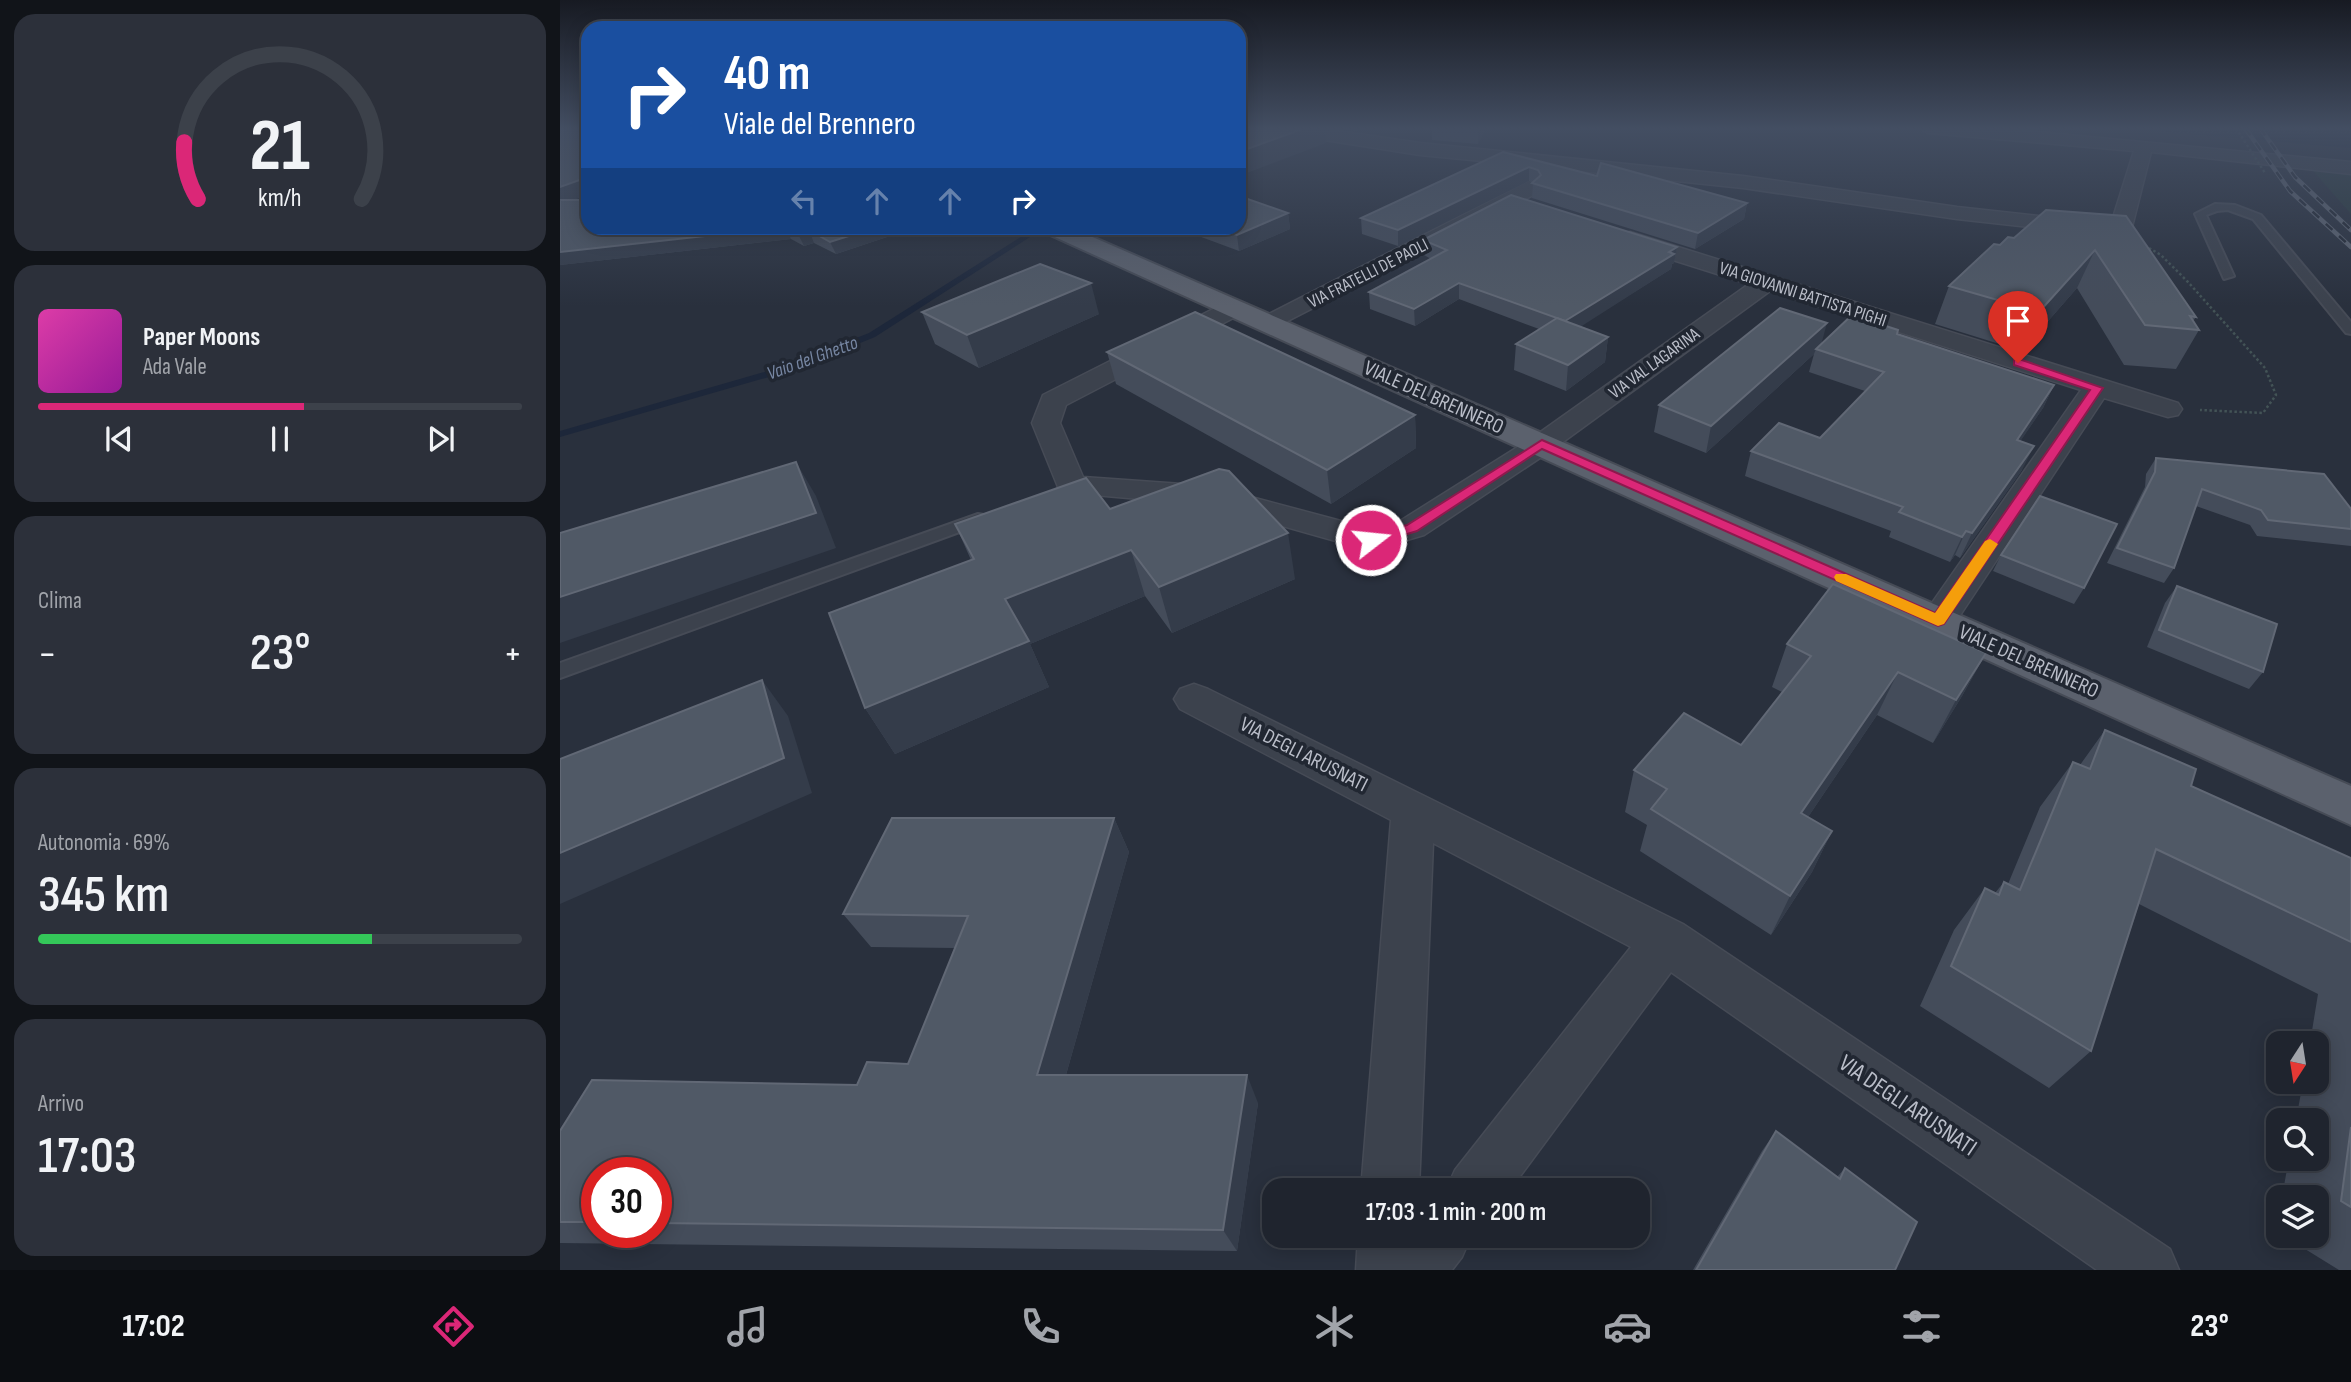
<!DOCTYPE html>
<html lang="it">
<head>
<meta charset="utf-8">
<style>
  body { margin:0; font-family:"Sofia Sans Condensed",sans-serif; background:#2c303a; color:#f1f3f6; height:100vh; display:flex; flex-direction:column; font-size:26px; white-space:nowrap }
  * { box-sizing:border-box; margin:0 }
  p { font-size:23px; color:#a1a4aa }
  .icon { flex:none; width:38px; height:38px; fill:none; stroke:currentColor; stroke-width:2; stroke-linecap:round; stroke-linejoin:round }
  .map { position:relative; flex:1; overflow:hidden }
  .side { display:flex; flex-direction:column; gap:14px; padding:14px; background:#111419; width:560px }
  .side>* { flex:none }
  .top-card { position:absolute; left:21px; top:21px; width:665px; height:214px; border-radius:21px; box-shadow:0 4px 18px #0003,0 0 0 2px #3c414a; background:#1a4fa0; color:#fff; overflow:hidden }
  .needle { width:46px; rotate:192deg }
  .buttons { position:absolute; left:1706px; top:1031px; display:grid; gap:14px }
  .buttons a { display:grid; place-items:center; width:63px; height:63px; border-radius:14px; background:#1f242e; box-shadow:0 4px 18px #0003,0 0 0 2px #3c414a; font-size:35px }
  .speed { position:absolute; left:21px; top:1157px; display:flex; gap:14px; font-size:35px; font-weight:700; text-align:center }
  .speed>* { display:grid; place-content:center; width:91px; height:91px; border-radius:50%; background:#1f242e; box-shadow:0 4px 18px #0003,0 0 0 2px #3c414a; line-height:1 }
  .speed .limit { border:10px solid #d22; background:#fff; color:#111 }
  .pin { position:absolute; display:grid; place-items:center; width:60px; height:60px; color:#fff; margin:-72px -30px; border-radius:50% 50% 50% 0; rotate:-45deg; box-shadow:0 0 7px #0007 }
  .pin .icon { rotate:45deg }
  .me { position:absolute; width:77px; margin:-38px; rotate:74deg; stroke-linejoin:round; filter:drop-shadow(0 0 5px #0008) }
  .turn { display:flex; align-items:center; gap:24px; height:147px; padding:0 28px; font-size:32px }
  .turn .icon { width:91px; height:91px; stroke-width:2.5 }
  .turn b { display:block; font-size:49px; line-height:60px }
  .lanes { display:flex; align-items:center; height:66px; padding:0 28px; background:#0003; justify-content:center; gap:35px; direction:ltr }
  .lanes .off { opacity:.35 }
  .big { font-size:52px; font-weight:600; line-height:1.1 }
  .side .widget { flex:1; display:flex; flex-direction:column; justify-content:center; gap:10px; min-width:0; padding:0 24px; border-radius:21px; background:#2c303a }
  .side .dial { align-items:center; gap:0 }
  .dial svg { height:182px; overflow:visible; fill:none; stroke:#3c414a; stroke-width:7; stroke-linecap:round; text-anchor:middle }
  .dial text { fill:#f1f3f6; stroke:none }
  .song { display:flex; align-items:center; gap:21px }
  .cover { width:84px; height:84px; border-radius:10px; background:linear-gradient(135deg,hsl(320 70% 55%),hsl(300 70% 35%)) }
  .played { height:7px; border-radius:4px; background:linear-gradient(90deg,#db2777 55%,#3c414a 55%) }
  .keys { display:flex; justify-content:space-around; direction:ltr }
  .heat { display:flex; justify-content:space-between; align-items:center; font-size:38px; direction:ltr }
  .charge { height:10px; border-radius:5px; background:linear-gradient(90deg,#34c759 69%,#3c414a 0) }
  .trip { position:absolute; left:702px; top:1178px; width:388px; height:70px; border-radius:21px; background:#1f242e; box-shadow:0 4px 18px #0003,0 0 0 2px #3c414a; font-weight:600; line-height:70px; text-align:center }
  .tab-bar { display:flex; height:112px; justify-content:space-around; align-items:center; background:#0c0e12; color:#a1a4aa }
  .tab-bar .icon { width:49px; height:49px }
  .tab-bar .current { color:#db2777 }
  .tab-bar b { font-size:32px; color:#f1f3f6 }
  main { display:flex; flex:1; min-height:0 }
  .map>svg:first-child { display:block }
  .green { fill:#2a3a3e }
  .water { fill:#1d273a }
  .lines { fill:none; stroke-linecap:round; stroke-linejoin:round }
  .stream { fill:#1d273a; fill-rule:evenodd }
  .lane-casing { stroke:#464b56; stroke-width:4 }
  .street-casing { stroke:#464b56; stroke-width:3 }
  .secondary-casing { stroke:#464b56; stroke-width:4 }
  .primary-casing { stroke:#464b56; stroke-width:4 }
  .path { stroke:#435356; stroke-width:2.5; stroke-dasharray:2.5 2.5; stroke-linecap:butt }
  .lane { fill:#3c424d; fill-rule:evenodd }
  .street { fill:#3c424d; fill-rule:evenodd }
  .secondary { fill:#4b5160; fill-rule:evenodd }
  .primary { fill:#5b616d; fill-rule:evenodd }
  .rail-casing { stroke:#5f6673; stroke-width:4.5 }
  .rail { stroke:#212732; stroke-width:2.5; stroke-dasharray:9; stroke-linecap:butt }
  .path-bridge { stroke:#435356; stroke-width:2.5; stroke-dasharray:2.5 2.5; stroke-linecap:butt }
  .wall { fill:#444c5a; fill-rule:evenodd }
  .shaded-wall { fill:#343c4a }
  .building { fill:#505966; stroke:#616875; stroke-width:2 }
  .route { fill:#db2777; stroke:#8e194d; stroke-width:2 }
  .slow { fill:#f59e0b }
  .labels { text-anchor:middle; stroke-width:7; stroke-linejoin:round; paint-order:stroke }
  .far-street-label { font-size:18px; fill:#b9bdc8; stroke:#212732 }
  .far-water-label { font-size:19px; font-style:italic; fill:#7686a2; stroke:#212732 }
  .street-label { font-size:21px; fill:#b9bdc8; stroke:#212732 }
  .near-street-label { font-size:24px; fill:#b9bdc8; stroke:#212732 }
</style>
</head>
<body>
<main>
<section class="side">
<div class="widget dial"><svg viewBox="0 0 100 80">
<path d="M14 69A42 42 0 1 1 86 69"/>
<path d="M14 69A42 42 0 0 1 8 44" stroke="#db2777"/>
<text x="50" y="56" font-size="32" font-weight="700">21</text>
<text x="50" y="72" font-size="11">km/h</text>
</svg></div>
<div class="widget">
<div class="song"><i class="cover"></i><div><b>Paper Moons</b><p>Ada Vale</p></div></div>
<div class="played"></div>
<div class="keys"><svg class="icon" aria-label="previous" viewBox="0 0 24 24"><path d="M18 5L8 12l10 7zM5 5v14"/></svg><svg class="icon" aria-label="pause" viewBox="0 0 24 24"><path d="M8 5v14M16 5v14"/></svg><svg class="icon" aria-label="next" viewBox="0 0 24 24"><path d="M6 5l10 7-10 7zM19 5v14"/></svg></div>
</div>
<div class="widget"><p>Clima</p>
<div class="heat"><a>−</a><b class="big">23°</b><a>+</a></div>
</div>
<div class="widget"><p>Autonomia · 69%</p><b class="big">345 km</b><div class="charge"></div></div>
<div class="widget"><p>Arrivo</p><b class="big">17:03</b></div>
</section>
<div class="map">
<svg width="1791" height="1270" viewBox="0 0 1791 1270">
  <rect width="100%" height="100%" fill="#29303d"/>
  <polygon class="green" points="1747,164 1791,169 1791,214"/>
  <polygon class="water" points="1557,128 1791,128 1791,148"/>
  <g class="lines">
    <polygon class="stream" points="475,228 484,228 315,337 233,370 0,437 0,431 225,366 309,333"/>
    <defs>
      <g id="lane">
        <polygon points="1655,204 1675,205 1701,215 1791,322 1791,334 1786,333 1693,219 1668,210 1657,211 1646,215 1674,276 1664,279 1635,214"/>
        <polygon points="418,514 424,515 426,519 424,523 0,678 0,663"/>
      </g>
      <g id="street">
        <polygon points="711,128 757,128 860,143 1183,176 1397,207 1551,224 1574,151 1368,133 1359,128 1435,128 1791,162 1791,174 1591,152 1571,231 1568,236 1560,237 1397,219 1183,188 1020,171 708,331 699,329 696,324 699,319 995,168 860,155 720,133"/>
        <polygon points="1070,232 1618,403 1622,409 1618,415 1608,417 1544,398 1391,629 1378,633 1365,629 1360,620 1521,390 1210,291 992,450 864,535 823,547 811,551 648,505 500,492 472,423 483,395 665,303 674,301 683,303 686,308 683,313 506,405 500,423 523,477 650,486 811,529 840,521 972,438 1189,284 1062,244 1059,239 1062,234"/>
        <polygon points="634,684 648,689 1123,924 1610,1249 1619,1270 1537,1270 1111,972 950,1190 886,1190 895,1170 1071,947 873,843 859,1190 801,1190 831,820 620,709 614,699 620,689"/>
        <polygon points="798,1236 911,1236 902,1257 892,1270 796,1270"/>
      </g>
      <polygon id="secondary" points="0,128 21,128 18,132 0,137"/>
      <polygon id="primary" points="483,228 512,228 1791,786 1791,825 486,233"/>
    </defs>
    <use href="#lane" class="lane-casing"/>
    <use href="#street" class="street-casing"/>
    <use href="#secondary" class="secondary-casing"/>
    <use href="#primary" class="primary-casing"/>
    <polyline class="path" points="1589,248 1601,255 1628,282 1705,368 1716,395 1703,413 1640,410"/>
    <use href="#lane" class="lane"/>
    <use href="#street" class="street"/>
    <use href="#secondary" class="secondary"/>
    <use href="#primary" class="primary"/>
    <defs>
      <g id="rail">
        <polyline points="1685,128 1730,191 1791,247"/>
        <polyline points="1700,128 1735,177 1791,230"/>
      </g>
    </defs>
    <use href="#rail" class="rail-casing"/>
    <use href="#rail" class="rail"/>
    <polyline class="path-bridge" points="1676,128 1705,173"/>
  </g>
  <g class="wall">
    <polygon points="9,128 28,128 28,194 13,200 28,200 28,228 350,228 351,229 276,254 254,243 244,246 231,239 0,265 0,132"/>
    <polygon points="777,128 804,128 797,131"/>
    <polygon points="872,128 926,128 918,144 872,140"/>
    <polygon points="943,152 1037,176 1187,203 1184,219 1135,249 972,198 973,183 969,181 838,246 802,234 801,218"/>
    <polygon points="1486,210 1636,317 1633,321 1639,330 1616,369 1564,365 1517,288 1462,351 1375,324 1389,286 1454,238"/>
    <polygon points="728,213 730,229 679,251 617,228 679,228"/>
    <polygon points="863,240 1117,247 1114,263 1112,264 1111,269 1020,326 1048,337 1045,362 1006,391 954,370 956,344 979,329 899,299 855,326 810,309 809,292 871,259 864,255"/>
    <polygon points="362,312 539,314 419,368 375,344"/>
    <polygon points="1337,334 1494,385 1483,408 1460,441 1462,470 1400,558 1395,555 1390,562 1329,537 1331,531 1185,476 1191,451 1260,438 1305,391 1249,372 1254,354 1146,453 1094,432 1099,405 1261,344"/>
    <polygon points="547,352 855,415 856,448 771,504 556,384"/>
    <polygon points="1596,458 1791,509 1791,546 1697,536 1690,525 1636,506 1614,568 1604,583 1547,563 1585,487 1586,474"/>
    <polygon points="550,509 735,579 612,633 585,596 470,644 489,687 335,754 305,708 411,560 395,524"/>
    <polygon points="1441,555 1524,588 1514,604 1433,571"/>
    <polygon points="1617,586 1703,672 1689,689 1587,647 1605,603"/>
    <polygon points="1227,644 1426,653 1402,696 1373,743 1317,715 1248,817 1272,831 1252,872 1211,935 1080,851 1087,825 1065,812 1074,770 1181,745 1222,692 1212,687"/>
    <polygon points="1545,730 1631,786 1791,858 1791,1270 1779,1270 1724,1236 1757,1236 1757,1197 1722,1197 1729,1158 1757,1158 1757,1120 1736,1120 1743,1082 1757,1082 1757,1043 1750,1043 1758,994 1579,904 1531,1051 1489,1088 1360,1006 1394,930 1425,888 1435,893 1444,882 1448,884 1480,807 1513,762 1520,765"/>
    <path d="M 554,818 L 569,852 L 506,1075 L 698,1103 L 677,1251 L 0,1243 L 0,1131 L 297,1085 L 348,1064 L 395,948 L 311,947 L 283,914 ZM 37,1172 L 96,1172 L 96,1232 L 37,1232 Z"/>
    <polygon points="1216,1131 1277,1177 1285,1168 1335,1270 1133,1270 1202,1151"/>
    <polygon points="1718,1216 1718,1232 1716,1230"/>
  </g>
  <g class="shaded-wall">
    <polygon points="745,128 765,128 766,143 679,176 679,152"/>
    <polygon points="919,128 926,128 918,144"/>
    <polygon points="969,167 969,181 838,246 838,230"/>
    <polygon points="28,177 28,194 0,205 0,187"/>
    <polygon points="1187,203 1184,219 1135,249 1138,233"/>
    <polygon points="728,213 730,229 679,251 677,235"/>
    <polygon points="217,228 226,228 231,239 0,265 0,252"/>
    <polygon points="314,228 350,228 351,229 276,254 270,242"/>
    <polygon points="249,230 254,243 244,246 238,234"/>
    <polygon points="1117,247 1114,263 1112,264 1111,269 1003,338 1004,321"/>
    <polygon points="1535,250 1517,288 1462,351 1479,312"/>
    <polygon points="531,283 539,314 419,368 407,335"/>
    <polygon points="899,283 899,299 855,326 854,309"/>
    <polygon points="1267,323 1260,349 1256,349 1254,354 1146,453 1151,426"/>
    <polygon points="1048,337 1045,362 1006,391 1008,365"/>
    <polygon points="1494,385 1483,408 1445,464 1457,440"/>
    <polygon points="855,415 856,448 771,504 767,470"/>
    <polygon points="1474,446 1462,470 1400,558 1412,533"/>
    <polygon points="236,462 256,496 276,548 0,643 0,597"/>
    <polygon points="1406,531 1395,555 1390,562 1402,537"/>
    <polygon points="728,533 735,579 612,633 599,587"/>
    <polygon points="571,550 585,596 470,644 489,687 335,754 305,708 445,599"/>
    <polygon points="1426,653 1402,696 1373,743 1396,700"/>
    <polygon points="1338,672 1317,715 1223,854 1241,813"/>
    <polygon points="202,680 228,716 252,793 0,904 0,853"/>
    <polygon points="554,818 569,852 498,1103 477,1075"/>
    <polygon points="1272,831 1252,872 1211,935 1230,896"/>
    <polygon points="687,1075 698,1103 677,1251 663,1230"/>
  </g>
  <g class="building">
    <polygon points="9,128 28,128 28,177 0,187 0,132"/>
    <polygon points="679,128 745,128 679,152"/>
    <polygon points="943,152 1037,176 1041,163 1187,203 1138,233 972,183 981,175 978,170 969,167 838,230 801,218"/>
    <polygon points="951,195 1117,247 1109,252 1114,254 1005,321 899,283 854,309 809,292 887,250 863,240"/>
    <polygon points="679,196 728,213 677,235 656,228 679,228"/>
    <polygon points="0,200 28,200 28,228 217,228 0,252"/>
    <polygon points="1486,210 1566,216 1636,317 1630,316 1639,330 1585,325 1535,250 1479,312 1389,286 1434,244 1440,245 1448,237 1454,238"/>
    <polygon points="227,228 314,228 270,242 249,230 238,234"/>
    <polygon points="480,264 531,283 407,335 362,312"/>
    <polygon points="1220,308 1267,323 1151,426 1099,405"/>
    <polygon points="635,312 855,415 767,470 547,352"/>
    <polygon points="1292,315 1338,330 1337,334 1494,385 1457,440 1474,446 1412,533 1406,531 1402,537 1339,512 1343,507 1191,451 1219,423 1260,438 1324,372 1256,349"/>
    <polygon points="997,318 1048,337 1008,365 956,344"/>
    <polygon points="1596,458 1764,474 1791,509 1791,529 1708,520 1701,510 1642,489 1614,568 1557,548 1595,472"/>
    <polygon points="236,462 256,513 0,597 0,533"/>
    <polygon points="659,469 669,471 728,533 599,587 571,550 445,599 469,641 305,708 269,613 414,559 395,524 526,478 550,509"/>
    <polygon points="1480,496 1557,524 1524,588 1441,555"/>
    <polygon points="1273,584 1426,653 1396,700 1338,672 1241,813 1272,831 1230,896 1091,809 1107,789 1074,770 1124,713 1181,745 1251,656 1227,644"/>
    <polygon points="1617,586 1717,624 1703,672 1599,630"/>
    <polygon points="202,680 224,758 0,853 0,759"/>
    <polygon points="1545,730 1636,769 1631,786 1791,858 1791,942 1596,849 1531,1051 1391,966 1425,888 1439,895 1444,882 1460,890 1513,762 1530,769"/>
    <polygon points="332,818 554,818 477,1075 687,1075 663,1230 96,1223 96,1172 37,1172 37,1222 0,1222 0,1131 32,1080 297,1085 307,1062 348,1064 408,916 283,914"/>
    <polygon points="1791,1127 1791,1207 1781,1201"/>
    <polygon points="1216,1131 1280,1179 1285,1168 1357,1222 1335,1270 1136,1270"/>
  </g>
  <linearGradient id="sky" x2="0" y2="1"><stop stop-color="#171a22"/><stop offset="0.42" stop-color="#434e62"/><stop offset="1" stop-color="#434e62" stop-opacity="0"/></linearGradient>
  <rect width="1791" height="306" fill="url(#sky)"/>
  <polygon class="route" points="1454,360 1462,360 1543,388 1384,624 1378,626 982,449 857,531 811,545 804,540 806,537 847,525 982,440 1375,613 1530,390 1454,365"/>
  <polygon class="slow" points="1430,539 1438,544 1384,624 1378,626 1276,581 1274,577 1276,574 1286,574 1375,613 1425,541"/>
  <g class="labels">
    <g class="far-street-label">
      <text transform="translate(808 273) rotate(-27)" y="6">VIA FRATELLI DE PAOLI</text>
      <text transform="translate(1243 294) rotate(18)" y="6">VIA GIOVANNI BATTISTA PIGHI</text>
      <text transform="translate(1094 363) rotate(-36)" y="6">VIA VAL LAGARINA</text>
    </g>
    <g class="far-water-label">
      <text transform="translate(252 357) rotate(-20)" y="7">Vaio del Ghetto</text>
    </g>
    <g class="street-label">
      <text transform="translate(874 397) rotate(24)" y="7">VIALE DEL BRENNERO</text>
      <text transform="translate(1469 661) rotate(24)" y="7">VIALE DEL BRENNERO</text>
      <text transform="translate(744 754) rotate(27)" y="7">VIA DEGLI ARUSNATI</text>
    </g>
    <g class="near-street-label">
      <text transform="translate(1348 1105) rotate(34)" y="8">VIA DEGLI ARUSNATI</text>
    </g>
  </g>
</svg>
<div class="buttons">
<a><svg class="needle" viewBox="-14 -14 28 28"><path d="M0-13l5 13h-10z" fill="#e53935"/><path d="M0 13l5-13h-10z" fill="#a1a4aa"/></svg></a>
<a><svg class="icon" aria-label="search" viewBox="0 0 24 24"><circle cx="10" cy="10" r="6"/><path d="M15 15l6 6"/></svg></a>
<a><svg class="icon" aria-label="layers" viewBox="0 0 24 24"><path d="M12 4l9 5-9 5-9-5zM3 14l9 5 9-5"/></svg></a>
</div>
<div class="speed"><div class="limit">30</div></div>
<div class="pin" style="left:1458px;top:363px;background:#d93025"><svg class="icon" aria-label="arrive" viewBox="0 0 24 24"><path d="M6 21V4h12l-3 4 3 4H6"/></svg></div>
<svg class="me" style="left:811px;top:540px" viewBox="-20 -20 40 40"><circle r="17" fill="#db2777" stroke="#fff" stroke-width="3"/><path d="M0-11L8 9 0 5-8 9z" fill="#fff"/></svg>
<div class="trip">17:03 · 1 min · 200 m</div>
<div class="top-card">
<div class="turn"><svg class="icon" aria-label="right" viewBox="0 0 24 24"><path d="M7 20v-9h11M14 6l5 5-5 5"/></svg><div><b>40 m</b>Viale del Brennero</div></div>
<div class="lanes"><svg class="icon off" aria-label="left" viewBox="0 0 24 24"><path d="M17 20v-9H6M10 6l-5 5 5 5"/></svg><svg class="icon off" aria-label="ahead" viewBox="0 0 24 24"><path d="M12 20V5M6 11l6-6 6 6"/></svg><svg class="icon off" aria-label="ahead" viewBox="0 0 24 24"><path d="M12 20V5M6 11l6-6 6 6"/></svg><svg class="icon" aria-label="right" viewBox="0 0 24 24"><path d="M7 20v-9h11M14 6l5 5-5 5"/></svg></div>
</div>
</div>
</main>
<nav class="tab-bar">
<b>17:02</b>
<svg class="icon current" aria-label="directions" viewBox="0 0 24 24"><path d="M12 3l9 9-9 9-9-9zM9 14v-3h6M13 9l2 2-2 2"/></svg>
<svg class="icon" aria-label="music" viewBox="0 0 24 24"><path d="M9 18V5l10-2v13"/><circle cx="6" cy="18" r="3"/><circle cx="16" cy="16" r="3"/></svg>
<svg class="icon" aria-label="phone" viewBox="0 0 24 24"><path d="M5 4h4l2 5-3 2q2 4 5 5l2-3 5 2v4C11 20 4 13 5 4z"/></svg>
<svg class="icon" aria-label="climate" viewBox="0 0 24 24"><path d="M12 3v18M4 7l16 10M4 17L20 7"/></svg>
<svg class="icon" aria-label="car" viewBox="0 0 24 24"><path d="M5 17H2v-5l4-1 3-4h7l3 4 3 1v5h-3M9 17h6M6 11h13"/><circle cx="7" cy="17" r="2"/><circle cx="17" cy="17" r="2"/></svg>
<svg class="icon" aria-label="filters" viewBox="0 0 24 24"><path d="M4 7h16M4 17h16"/><circle cx="9" cy="7" r="2"/><circle cx="15" cy="17" r="2"/></svg>
<b>23°</b>
</nav>
</body>
</html>
